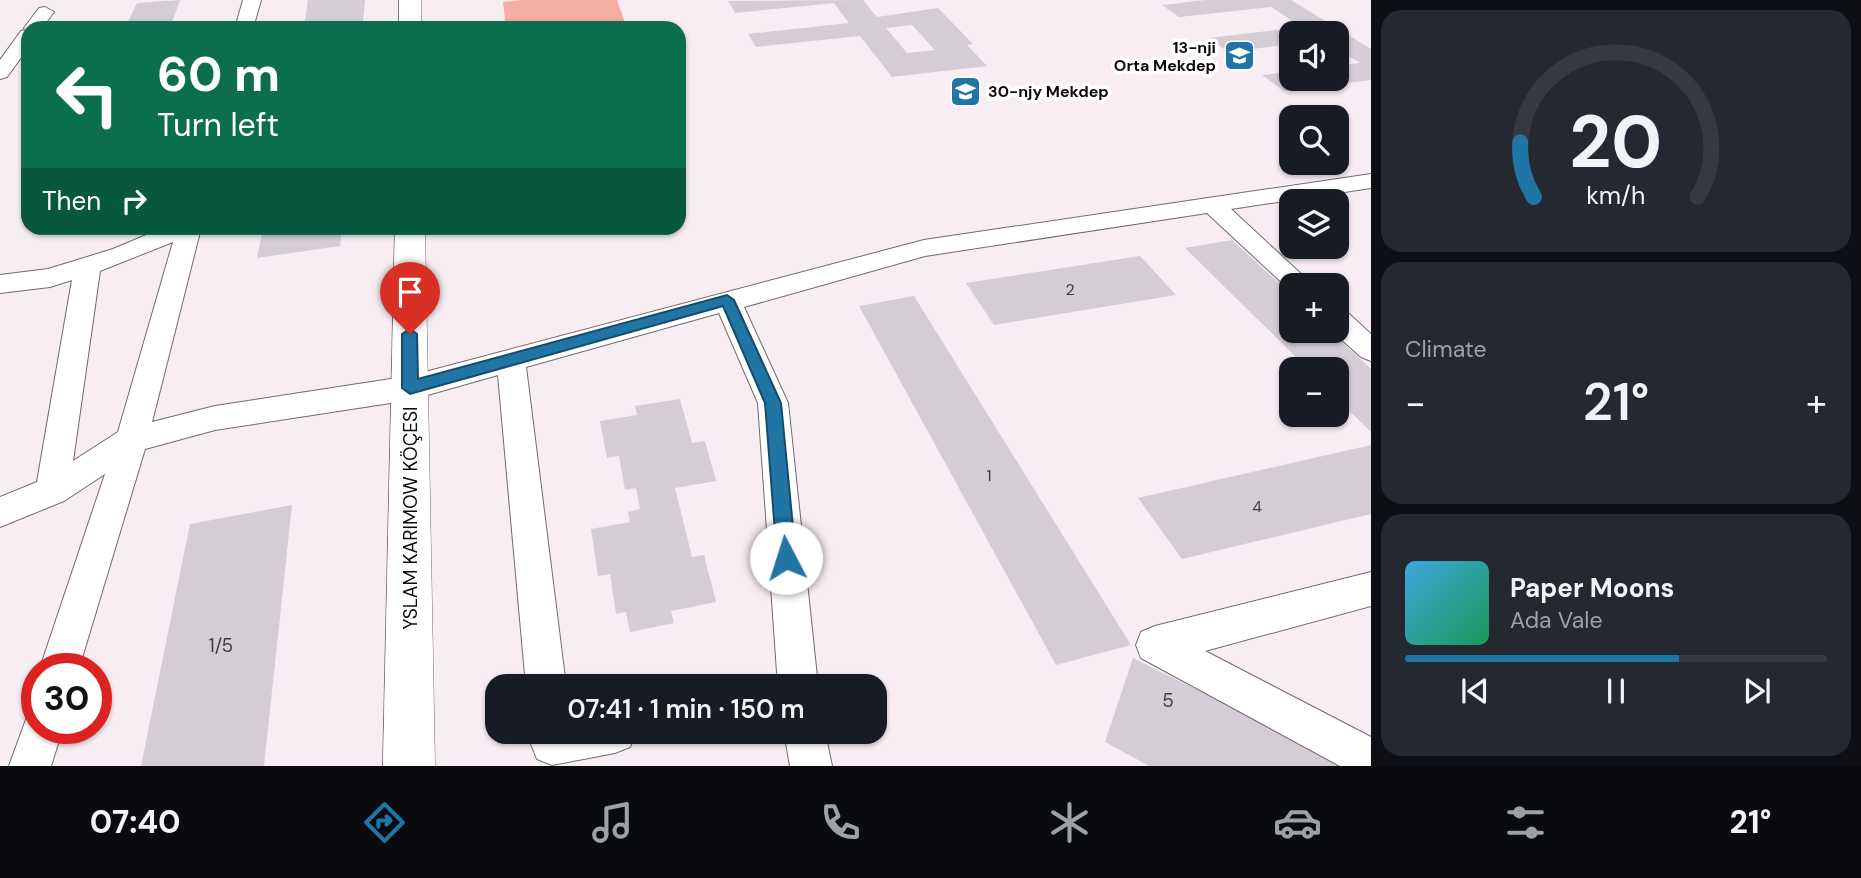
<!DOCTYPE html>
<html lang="en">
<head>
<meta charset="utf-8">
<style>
  body { margin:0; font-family:"DM Sans",sans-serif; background:#242831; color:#f1f3f6; height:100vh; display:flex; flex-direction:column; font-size:26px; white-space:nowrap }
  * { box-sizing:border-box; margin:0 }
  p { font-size:23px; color:#9ea1a6 }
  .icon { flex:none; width:38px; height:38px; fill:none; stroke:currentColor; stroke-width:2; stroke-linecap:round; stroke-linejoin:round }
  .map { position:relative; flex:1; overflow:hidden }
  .panel { display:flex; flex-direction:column; gap:10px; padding:10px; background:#0d0f14; width:490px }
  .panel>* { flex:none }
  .top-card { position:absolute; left:21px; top:21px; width:665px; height:214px; border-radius:21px; box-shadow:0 2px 5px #0004; background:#0b6e4f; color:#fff; overflow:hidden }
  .buttons { position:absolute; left:1279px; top:21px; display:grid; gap:14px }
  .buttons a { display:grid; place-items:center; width:70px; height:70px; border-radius:14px; background:#171b24; box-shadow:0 2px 5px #0004; font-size:35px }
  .speed { position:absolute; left:21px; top:653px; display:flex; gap:14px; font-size:35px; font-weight:700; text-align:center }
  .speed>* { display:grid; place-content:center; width:91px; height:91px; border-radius:50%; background:#171b24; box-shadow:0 2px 5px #0004; line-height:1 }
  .speed .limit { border:10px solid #d22; background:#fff; color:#111 }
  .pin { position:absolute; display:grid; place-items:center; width:60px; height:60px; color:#fff; margin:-72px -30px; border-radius:50% 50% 50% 0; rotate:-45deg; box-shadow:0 0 7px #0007 }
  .pin .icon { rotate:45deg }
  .me { position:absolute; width:77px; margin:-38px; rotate:355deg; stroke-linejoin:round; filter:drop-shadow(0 0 5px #0008) }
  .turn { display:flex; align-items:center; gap:24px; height:147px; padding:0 21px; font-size:32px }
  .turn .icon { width:91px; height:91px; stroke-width:2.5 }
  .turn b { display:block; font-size:49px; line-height:60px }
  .then { display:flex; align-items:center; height:66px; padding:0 21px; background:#0003; gap:14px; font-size:26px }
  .big { font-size:52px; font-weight:600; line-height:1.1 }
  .panel .card { flex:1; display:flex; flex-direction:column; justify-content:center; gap:10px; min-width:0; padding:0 24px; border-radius:21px; background:#242831 }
  .panel .dial { align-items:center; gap:0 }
  .dial svg { height:182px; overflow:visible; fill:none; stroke:#363941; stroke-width:7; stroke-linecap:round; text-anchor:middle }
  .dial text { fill:#f1f3f6; stroke:none }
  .song { display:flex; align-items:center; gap:21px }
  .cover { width:84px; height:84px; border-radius:10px; background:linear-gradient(135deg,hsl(200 70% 55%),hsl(150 70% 35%)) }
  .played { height:7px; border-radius:4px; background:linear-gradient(90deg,#2175a5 65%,#363941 65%) }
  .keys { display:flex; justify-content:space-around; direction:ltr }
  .heat { display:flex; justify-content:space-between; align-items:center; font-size:38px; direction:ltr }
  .trip { position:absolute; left:485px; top:674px; width:402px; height:70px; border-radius:21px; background:#171b24; box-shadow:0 2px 5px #0004; font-weight:600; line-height:70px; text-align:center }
  .dock { display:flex; height:112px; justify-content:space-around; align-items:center; background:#090b0e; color:#9ea1a6 }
  .dock .icon { width:49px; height:49px }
  .dock .on { color:#2175a5 }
  .dock b { font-size:32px; color:#f1f3f6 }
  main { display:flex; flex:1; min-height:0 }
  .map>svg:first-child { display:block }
  .green { fill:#f7aea2 }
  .building { fill:#d5cdd5; fill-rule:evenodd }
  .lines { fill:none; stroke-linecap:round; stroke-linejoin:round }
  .minor-casing { stroke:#736a6f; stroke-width:2 }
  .tertiary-casing { stroke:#736a6f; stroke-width:1 }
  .minor { fill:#fff; fill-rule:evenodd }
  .tertiary { fill:#fff; fill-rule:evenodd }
  .route { fill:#2175a5; stroke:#154c6b; stroke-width:2 }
  .labels { text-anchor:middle; stroke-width:7; stroke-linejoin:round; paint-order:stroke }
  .far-poi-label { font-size:16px; font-weight:bold; fill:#0e0a0c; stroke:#fff; text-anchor:end }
  .number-label { font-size:16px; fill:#403b3e }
  .street-label { font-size:19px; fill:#0e0a0c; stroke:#fff }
  .near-number-label { font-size:19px; fill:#403b3e }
</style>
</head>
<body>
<main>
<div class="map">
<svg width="1371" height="766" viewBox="0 0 1371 766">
  <rect width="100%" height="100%" fill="#f7edf2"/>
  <polygon class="green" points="523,0 617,0 627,28 506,28 503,2"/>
  <g class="building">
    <polygon points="180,0 170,28 125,28 137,3"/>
    <polygon points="308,0 365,0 363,23 304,28"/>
    <path d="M 863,0 L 877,17 L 938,8 L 973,44 L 967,45 L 987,66 L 892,77 L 860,36 L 756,47 L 748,34 L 849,23 L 834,3 L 735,13 L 728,1 ZM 912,25 L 935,50 L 907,53 L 886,28 Z"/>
    <polygon points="1206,0 1291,0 1371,49 1371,80 1284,91 1262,75 1292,72 1292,79 1337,79 1337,66 1360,63 1337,49 1337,33 1292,33 1292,44 1228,52 1209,38 1302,27 1271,7 1179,17 1162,5"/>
    <polygon points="263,228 342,228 340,246 257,258"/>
    <polygon points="1232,240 1292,295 1292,331 1330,331 1371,369 1371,432 1337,399 1337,369 1308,369 1185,248"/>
    <polygon points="1140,256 1176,295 994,325 966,283"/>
    <polygon points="914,296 1131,645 1056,665 859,306"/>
    <polygon points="680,399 692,443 705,441 716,481 675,488 692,557 704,555 716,602 671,611 674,623 630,632 626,612 616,614 610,574 598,576 591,529 630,522 628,512 640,509 636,488 625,490 619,456 607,458 600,421 637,415 635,406"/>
    <polygon points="1371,445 1371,514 1182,559 1138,498"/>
    <polygon points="292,505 264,766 141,766 190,524"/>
    <polygon points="1133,658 1350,766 1149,766 1105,742"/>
  </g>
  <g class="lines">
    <defs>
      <g id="minor">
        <polygon points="243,0 261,0 253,28 235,28"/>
        <polygon points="45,7 54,12 42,28 28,28 28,48 7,77 0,79 0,60 21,31 25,30 24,28 39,8"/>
        <path d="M 1371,174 L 1371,188 L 1231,209 L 1313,285 L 1292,285 L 1292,292 L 1207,213 L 925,256 L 744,307 L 788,403 L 818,686 L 778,686 L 758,403 L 719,313 L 526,367 L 566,686 L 526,686 L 498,375 L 410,400 L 215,430 L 145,449 L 79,668 L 40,668 L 105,474 L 64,501 L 0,527 L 0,497 L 37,482 L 72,280 L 50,287 L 0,293 L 0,275 L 48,269 L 113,249 L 163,228 L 201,228 L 152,422 L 215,406 L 410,376 L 924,240 ZM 173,242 L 118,432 L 73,461 L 100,271 Z"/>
        <polygon points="1337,309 1347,312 1371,334 1371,361 1361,357 1332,331 1337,331"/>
        <polygon points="1371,572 1371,606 1205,651 1371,737 1371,766 1340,766 1141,658 1136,645 1141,632 1155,626"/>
        <polygon points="37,710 37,728 63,728 51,766 9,766 28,714"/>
        <polygon points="536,732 636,732 630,747 615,753 552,765 537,759 531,744"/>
        <polygon points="784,732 825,732 832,766 790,766"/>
      </g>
      <g id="tertiary">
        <rect x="399" y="0" width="22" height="28"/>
        <polygon points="395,228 425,228 435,766 383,766"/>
      </g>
    </defs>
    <use href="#minor" class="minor-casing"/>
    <use href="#tertiary" class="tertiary-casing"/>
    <use href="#minor" class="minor"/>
    <use href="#tertiary" class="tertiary"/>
  </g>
  <polygon class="route" points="727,295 734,300 781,403 796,558 793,564 786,566 780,564 777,558 765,403 723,306 410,394 402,388 402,334 410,329 417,334 418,379"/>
  <defs>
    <symbol id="school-square" viewBox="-11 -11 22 22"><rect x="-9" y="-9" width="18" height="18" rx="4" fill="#2175a5" stroke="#fff"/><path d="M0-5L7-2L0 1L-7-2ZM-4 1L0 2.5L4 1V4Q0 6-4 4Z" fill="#fff"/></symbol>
  </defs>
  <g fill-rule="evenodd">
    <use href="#school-square" x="1222" y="38" width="35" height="35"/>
    <use href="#school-square" x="948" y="74" width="35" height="35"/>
  </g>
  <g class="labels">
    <g class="far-poi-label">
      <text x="1216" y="53">13-nji<tspan x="1216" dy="18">Orta Mekdep</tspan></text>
      <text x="988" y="97" text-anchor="start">30-njy Mekdep</text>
    </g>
    <g class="number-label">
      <text x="1070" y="295">2</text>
      <text x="989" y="481">1</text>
      <text x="1257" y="512">4</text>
    </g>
    <g class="street-label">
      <text transform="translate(410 518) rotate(-90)" y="7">YSLAM KARIMOW KÖÇESI</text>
    </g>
    <g class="near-number-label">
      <text x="221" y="652">1/5</text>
      <text x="1168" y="707">5</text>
    </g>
  </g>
</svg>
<div class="buttons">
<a><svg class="icon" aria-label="sound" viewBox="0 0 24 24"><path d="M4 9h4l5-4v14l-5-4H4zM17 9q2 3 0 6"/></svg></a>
<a><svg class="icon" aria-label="search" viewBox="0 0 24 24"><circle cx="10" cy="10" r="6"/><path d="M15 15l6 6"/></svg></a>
<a><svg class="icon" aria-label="layers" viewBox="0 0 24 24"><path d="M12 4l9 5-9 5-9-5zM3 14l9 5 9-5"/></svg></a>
<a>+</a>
<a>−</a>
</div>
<div class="speed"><div class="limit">30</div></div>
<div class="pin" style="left:410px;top:334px;background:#d93025"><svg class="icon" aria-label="arrive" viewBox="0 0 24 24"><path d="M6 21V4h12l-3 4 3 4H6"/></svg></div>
<svg class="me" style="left:786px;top:558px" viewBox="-20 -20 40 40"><circle r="19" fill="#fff"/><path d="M0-13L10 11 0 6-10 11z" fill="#2175a5"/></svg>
<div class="trip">07:41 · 1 min · 150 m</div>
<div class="top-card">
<div class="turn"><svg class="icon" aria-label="left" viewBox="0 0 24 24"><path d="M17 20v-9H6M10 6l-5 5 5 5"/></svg><div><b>60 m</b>Turn left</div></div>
<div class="then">Then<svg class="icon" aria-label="right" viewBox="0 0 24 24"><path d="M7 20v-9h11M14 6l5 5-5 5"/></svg></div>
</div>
</div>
<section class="panel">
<div class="card dial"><svg viewBox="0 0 100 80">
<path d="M14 69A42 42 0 1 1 86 69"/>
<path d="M14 69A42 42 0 0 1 8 45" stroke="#2175a5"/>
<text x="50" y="56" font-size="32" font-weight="700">20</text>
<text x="50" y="72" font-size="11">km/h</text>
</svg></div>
<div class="card"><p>Climate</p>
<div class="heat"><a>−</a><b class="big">21°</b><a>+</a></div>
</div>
<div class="card">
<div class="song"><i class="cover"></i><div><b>Paper Moons</b><p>Ada Vale</p></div></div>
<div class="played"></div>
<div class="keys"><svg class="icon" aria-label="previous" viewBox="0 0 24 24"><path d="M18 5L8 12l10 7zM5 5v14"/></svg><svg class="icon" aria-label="pause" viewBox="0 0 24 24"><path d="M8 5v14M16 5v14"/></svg><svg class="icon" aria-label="next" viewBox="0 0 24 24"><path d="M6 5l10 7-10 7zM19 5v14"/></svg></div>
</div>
</section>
</main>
<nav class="dock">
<b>07:40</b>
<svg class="icon on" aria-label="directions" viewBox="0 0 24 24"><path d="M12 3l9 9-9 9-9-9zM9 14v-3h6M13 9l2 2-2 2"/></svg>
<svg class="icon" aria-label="music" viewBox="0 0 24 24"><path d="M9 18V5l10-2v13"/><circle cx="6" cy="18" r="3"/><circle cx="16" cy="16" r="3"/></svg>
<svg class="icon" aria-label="phone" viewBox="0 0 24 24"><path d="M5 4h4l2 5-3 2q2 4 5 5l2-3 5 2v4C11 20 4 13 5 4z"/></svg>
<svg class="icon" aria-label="climate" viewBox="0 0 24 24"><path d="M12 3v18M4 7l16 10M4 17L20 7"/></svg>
<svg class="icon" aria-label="car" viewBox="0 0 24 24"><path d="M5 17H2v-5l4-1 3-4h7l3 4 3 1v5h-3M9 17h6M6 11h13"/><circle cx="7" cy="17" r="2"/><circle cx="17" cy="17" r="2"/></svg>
<svg class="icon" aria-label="filters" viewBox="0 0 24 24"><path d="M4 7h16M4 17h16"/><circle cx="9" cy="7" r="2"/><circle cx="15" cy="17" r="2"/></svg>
<b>21°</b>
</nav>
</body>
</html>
